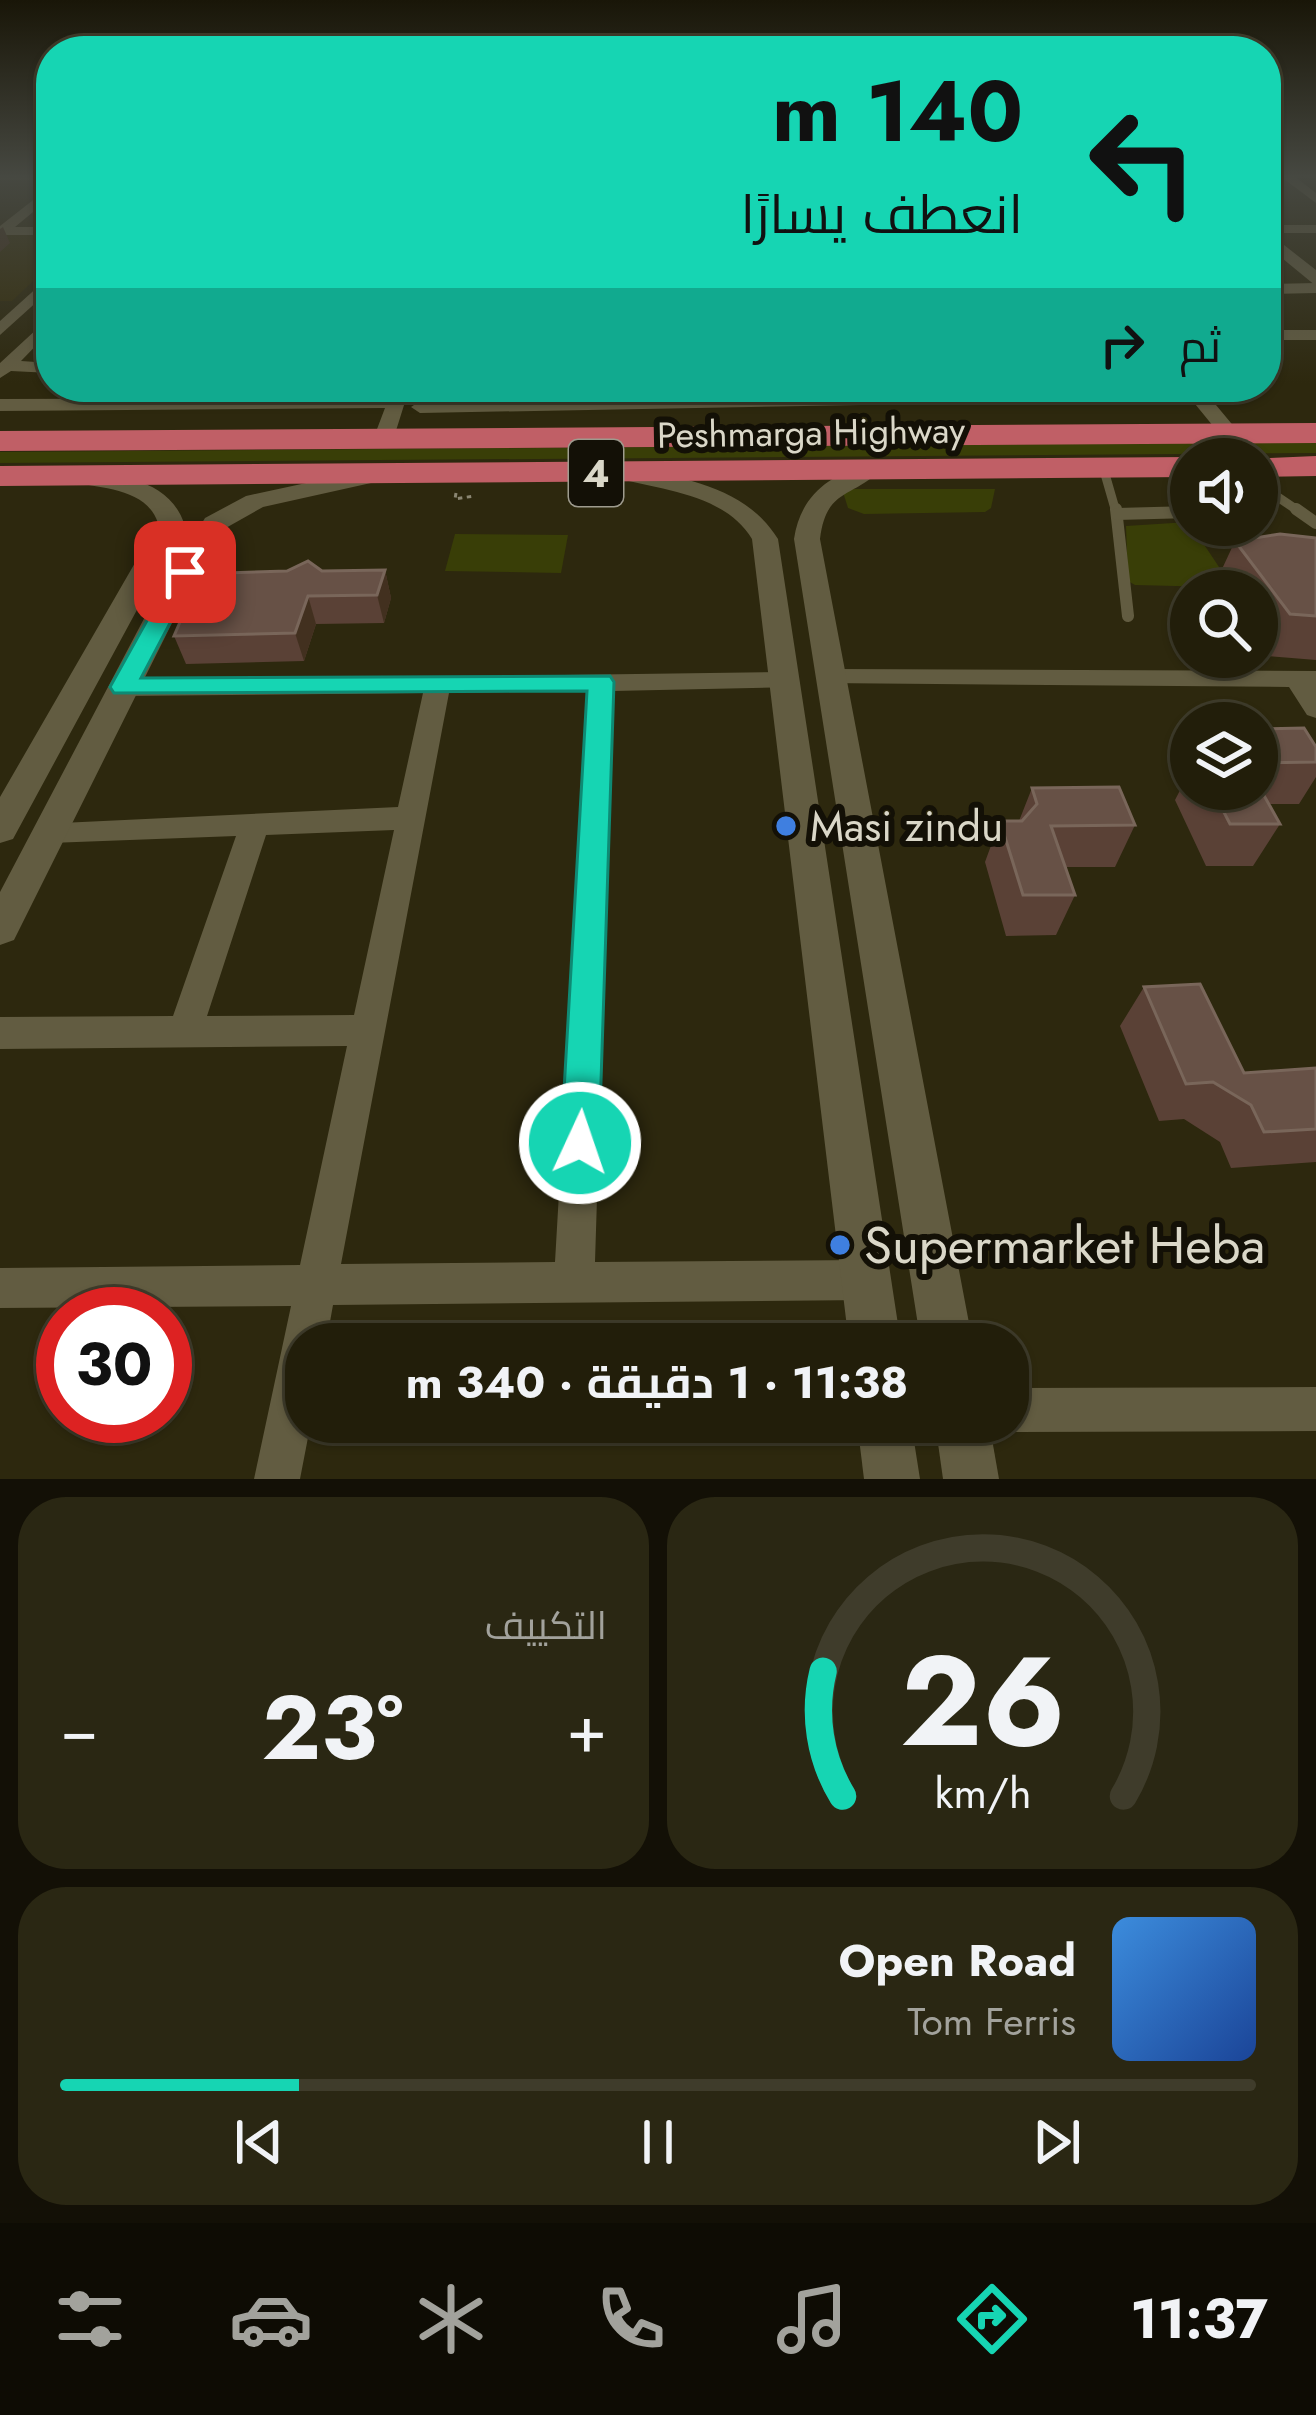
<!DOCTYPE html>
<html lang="ar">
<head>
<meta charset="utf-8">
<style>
  body { margin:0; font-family:Jost,Cairo,sans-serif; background:#2a2713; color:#f1f3f6; direction:rtl; height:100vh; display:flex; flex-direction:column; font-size:45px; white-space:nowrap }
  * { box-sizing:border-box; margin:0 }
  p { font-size:39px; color:#a2a29c }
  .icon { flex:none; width:66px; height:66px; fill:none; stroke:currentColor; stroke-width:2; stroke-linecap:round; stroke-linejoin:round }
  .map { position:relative; height:1479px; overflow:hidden; direction:ltr }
  .sheet { display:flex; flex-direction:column; gap:18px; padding:18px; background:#131006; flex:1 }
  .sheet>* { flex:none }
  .banner { position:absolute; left:36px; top:36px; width:1245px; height:366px; border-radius:48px; box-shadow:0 3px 9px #0004,0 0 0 3px #3f3c2b; direction:rtl; background:#16d5b3; color:#111; overflow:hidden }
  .controls { position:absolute; left:1170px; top:438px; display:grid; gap:24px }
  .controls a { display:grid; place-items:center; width:108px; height:108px; border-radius:50%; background:#221e0a; box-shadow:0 3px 9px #0004,0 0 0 3px #3f3c2b; font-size:60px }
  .speed { position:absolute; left:36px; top:1287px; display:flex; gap:24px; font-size:60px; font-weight:700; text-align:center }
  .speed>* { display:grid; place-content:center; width:156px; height:156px; border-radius:50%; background:#221e0a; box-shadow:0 3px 9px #0004,0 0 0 3px #3f3c2b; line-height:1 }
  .speed .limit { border:18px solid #d22; background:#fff; color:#111 }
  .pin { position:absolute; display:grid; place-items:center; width:102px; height:102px; color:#fff; margin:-51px; border-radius:24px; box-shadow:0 6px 18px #0006 }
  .me { position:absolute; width:132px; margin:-66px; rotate:3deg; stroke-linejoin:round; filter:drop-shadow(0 0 9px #0008) }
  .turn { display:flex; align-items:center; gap:42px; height:252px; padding:0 60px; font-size:54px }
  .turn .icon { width:156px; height:156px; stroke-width:2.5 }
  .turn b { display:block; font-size:84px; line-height:102px }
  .then { display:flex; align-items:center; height:114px; padding:0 60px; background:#0003; gap:24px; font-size:45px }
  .big { font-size:90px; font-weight:700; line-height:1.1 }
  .sheet .tile { flex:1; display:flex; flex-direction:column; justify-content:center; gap:18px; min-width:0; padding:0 42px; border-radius:48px; background:#2a2713 }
  .sheet .dial { align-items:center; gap:0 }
  .dial svg { height:312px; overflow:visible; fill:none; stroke:#3f3c2b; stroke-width:7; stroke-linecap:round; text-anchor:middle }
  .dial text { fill:#f1f3f6; stroke:none }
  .song { display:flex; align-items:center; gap:36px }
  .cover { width:144px; height:144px; border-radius:18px; background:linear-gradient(135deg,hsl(210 70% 55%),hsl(220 70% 35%)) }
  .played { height:12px; border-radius:6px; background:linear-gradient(90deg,#16d5b3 20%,#3f3c2b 20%) }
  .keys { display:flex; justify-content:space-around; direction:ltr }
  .heat { display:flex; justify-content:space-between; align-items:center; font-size:66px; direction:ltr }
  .sheet .tiles { flex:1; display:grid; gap:18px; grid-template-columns:1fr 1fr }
  .tile:last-child { grid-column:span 2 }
  .trip { position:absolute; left:285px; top:1323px; width:744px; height:120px; border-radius:48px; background:#221e0a; box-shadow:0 3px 9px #0004,0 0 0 3px #3f3c2b; font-weight:700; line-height:120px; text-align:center; direction:rtl }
  .tabs { display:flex; height:192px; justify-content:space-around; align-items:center; background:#0e0c04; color:#a2a29c }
  .tabs .icon { width:84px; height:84px }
  .tabs .on { color:#16d5b3 }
  .tabs b { font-size:54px; color:#f1f3f6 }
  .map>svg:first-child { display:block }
  .built { fill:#342d0a }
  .green { fill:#393e07 }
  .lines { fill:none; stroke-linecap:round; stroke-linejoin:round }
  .path { stroke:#8a8672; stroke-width:3; stroke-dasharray:4.5 4.5; stroke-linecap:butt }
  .service-far1 { stroke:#625c41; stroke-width:9 }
  .service { stroke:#625c41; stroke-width:12 }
  .minor { fill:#625c41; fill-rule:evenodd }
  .tertiary { fill:#625c41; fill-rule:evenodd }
  .trunk { fill:#c05f66; fill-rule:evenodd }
  .wall { fill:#5a4136 }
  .shaded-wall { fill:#42301f }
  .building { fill:#675146; stroke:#79665a; stroke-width:3 }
  .route { fill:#16d5b3; stroke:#0e8a74; stroke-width:3 }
  .shop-dot { fill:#3f7fe0; stroke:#131006; stroke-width:4.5 }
  .labels { text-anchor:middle; stroke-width:12; stroke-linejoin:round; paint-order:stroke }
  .far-street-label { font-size:36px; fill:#dad7c8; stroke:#131006 }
  .shield { fill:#131006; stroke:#9e9b8e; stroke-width:3 }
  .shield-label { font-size:39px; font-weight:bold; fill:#dad7c8 }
  .poi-label { font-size:42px; fill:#dad7c8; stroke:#131006; text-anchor:start }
  .near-poi-label { font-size:51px; fill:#dad7c8; stroke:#131006; text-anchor:start }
</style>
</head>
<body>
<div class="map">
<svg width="1316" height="1479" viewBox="0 0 1316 1479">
  <rect width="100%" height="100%" fill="#2d280e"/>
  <polygon class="built" points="0,234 51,234 51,264 12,301 0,301"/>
  <g class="green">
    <polygon points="1316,442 1316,453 0,463 0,452"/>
    <polygon points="842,489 995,489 991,508 985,512 864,514 848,508"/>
    <polygon points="1189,522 1223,573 1208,574 1216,587 1135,585 1128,581 1126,526"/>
    <polygon points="455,534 568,535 561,573 445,571"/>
  </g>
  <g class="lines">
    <polyline class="path" points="456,493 455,499 474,496"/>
    <g class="service-far1">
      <polyline points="1103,467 1116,512"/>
      <polyline points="1257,483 1300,512"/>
    </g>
    <g class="service">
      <polyline points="1116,509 1128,616"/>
      <polyline points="1296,509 1316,523"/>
      <polyline points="1117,514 1191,512"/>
      <polyline points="1241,525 1250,543"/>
    </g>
    <g class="minor">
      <rect x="0" y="176" width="51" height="4"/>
      <polygon points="1280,176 1294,176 1316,193 1316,203"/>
      <polygon points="51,186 51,197 15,227 51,227 51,235 0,235 0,226"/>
      <rect x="1266" y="225" width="50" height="8"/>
      <polygon points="51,275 51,289 0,335 0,321"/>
      <polygon points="1316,283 1316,293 1266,294 1266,284"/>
      <polygon points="51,316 51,330 21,361 51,363 51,373 11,371 0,378 0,363"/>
      <rect x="1266" y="330" width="50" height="10"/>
      <polygon points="1201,387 1236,429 1236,437 1222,437 1191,399 420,413 411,407 420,401"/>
      <polygon points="403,398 405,402 394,437 384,443 374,437 385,408 0,411 0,399"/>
      <polygon points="833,669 1316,671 1316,718 1307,715 1289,687 824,683 820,677"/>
      <path d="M 784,672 L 797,681 L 793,687 L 613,691 L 595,1262 L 867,1260 L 881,1266 L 887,1280 L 881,1294 L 867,1300 L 333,1305 L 326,1344 L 306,1344 L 306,1422 L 311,1422 L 300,1479 L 254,1479 L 291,1306 L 0,1308 L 0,1268 L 300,1265 L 347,1046 L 0,1049 L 0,1017 L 173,1016 L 236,836 L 50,843 L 40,840 L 35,832 L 40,824 L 398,807 L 423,693 L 123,696 L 110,687 L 114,681 ZM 588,691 L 555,1262 L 341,1264 L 449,693 ZM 394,830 L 354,1015 L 207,1016 L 266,835 Z"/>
      <polygon points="1316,1387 1316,1431 1008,1432 991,1422 1008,1422 1008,1388"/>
    </g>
    <g class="tertiary">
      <polygon points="1266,231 1316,270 1316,286 1266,245"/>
      <path d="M 868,464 L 880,471 C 851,498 826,489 820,539 L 973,1344 L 921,1344 L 794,539 C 800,497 828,475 868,464 Z"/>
      <path d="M 625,466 C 683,479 744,485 778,539 L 901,1344 L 849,1344 L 752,539 C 725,494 662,490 616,478 L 613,473 Z"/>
      <path d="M 77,469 C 118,476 168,478 184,523 L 13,839 L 0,843 L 0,797 L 158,523 C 146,487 100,489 68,481 L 65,476 L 68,471 Z"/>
      <polygon points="371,469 380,471 383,476 380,481 263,507 224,529 177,613 14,940 0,945 0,892 147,613 205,518 246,496"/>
      <polygon points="857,1422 911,1422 920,1479 864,1479"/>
      <polygon points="935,1422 989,1422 999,1479 943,1479"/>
    </g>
    <g class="trunk">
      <polygon points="1316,423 1316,443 0,451 0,431"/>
      <polygon points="1316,456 1316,476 1257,477 1257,459 1249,459"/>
      <polygon points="1191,457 1199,459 1191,459 1191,477 0,486 0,466"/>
    </g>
  </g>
  <g class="wall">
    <polygon points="1316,538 1316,660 1268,656 1257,640 1257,591 1222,591 1216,582 1235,541"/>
    <polygon points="385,570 391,598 384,623 316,624 304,661 186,664 174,636 189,602 185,593"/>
    <polygon points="1257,729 1316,747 1316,777 1299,804 1269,804 1280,824 1253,866 1206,866 1175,800 1191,769 1191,789 1257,789"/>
    <polygon points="1032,788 1135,825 1115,867 1065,867 1075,895 1056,935 1006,936 985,862 1000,821 1019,821"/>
    <polygon points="1144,987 1244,1073 1316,1068 1316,1162 1231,1168 1220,1142 1184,1119 1159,1121 1120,1026"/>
  </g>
  <g class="shaded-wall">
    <polygon points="3,227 10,243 0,252 0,229"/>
    <polygon points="385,570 391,598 384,623 377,595"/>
    <polygon points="308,596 316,624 304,661 295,633"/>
  </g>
  <g class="building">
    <polygon points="1280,534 1316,538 1316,616 1290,614 1235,541"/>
    <polygon points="308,561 322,571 385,570 377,595 308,596 295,633 174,636 193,592 185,593 194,574 287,571"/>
    <polygon points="1304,728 1316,747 1316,762 1257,763 1257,729"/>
    <polygon points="1257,783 1280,824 1230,824 1212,789 1257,789"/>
    <polygon points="1119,787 1135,825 1051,826 1075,895 1023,895 1000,821 1022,821 1037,804 1032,788"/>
    <polygon points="1200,984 1244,1073 1316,1068 1316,1129 1264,1132 1251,1105 1213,1082 1186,1084 1144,987"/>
  </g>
  <linearGradient id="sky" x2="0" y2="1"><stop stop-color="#191608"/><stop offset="0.46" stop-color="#464841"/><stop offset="1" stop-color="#464841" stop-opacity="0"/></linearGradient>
  <rect width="1316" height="383" fill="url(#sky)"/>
  <polygon class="route" points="185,565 197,572 141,678 610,676 614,682 599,1143 593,1156 580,1162 567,1156 561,1143 587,691 114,693 110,687 174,572"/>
  <g class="shop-dot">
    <circle cx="786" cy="826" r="12"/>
    <circle cx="840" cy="1245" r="12"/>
  </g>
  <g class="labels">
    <g class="far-street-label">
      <text transform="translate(811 432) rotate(-1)" y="13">Peshmarga Highway</text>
    </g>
    <rect class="shield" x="569" y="440" width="54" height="66" rx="9"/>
    <g class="shield-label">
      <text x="596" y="487">4</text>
    </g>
    <g class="poi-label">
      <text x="810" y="841">Masi zindu</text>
    </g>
    <g class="near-poi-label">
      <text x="864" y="1263">Supermarket Heba</text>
    </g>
  </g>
</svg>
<div class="controls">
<a><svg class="icon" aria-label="sound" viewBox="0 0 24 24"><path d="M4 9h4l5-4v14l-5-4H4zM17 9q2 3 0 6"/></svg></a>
<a><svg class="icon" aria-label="search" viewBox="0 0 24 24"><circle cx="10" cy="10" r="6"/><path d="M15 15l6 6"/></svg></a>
<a><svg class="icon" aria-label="layers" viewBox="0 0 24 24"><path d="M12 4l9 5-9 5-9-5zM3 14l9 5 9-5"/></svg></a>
</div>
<div class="speed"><div class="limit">30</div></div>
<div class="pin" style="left:185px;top:572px;background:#d93025"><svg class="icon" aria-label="arrive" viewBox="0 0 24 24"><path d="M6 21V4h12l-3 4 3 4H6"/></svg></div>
<svg class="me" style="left:580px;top:1143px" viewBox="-20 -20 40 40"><circle r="17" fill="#16d5b3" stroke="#fff" stroke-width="3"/><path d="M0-11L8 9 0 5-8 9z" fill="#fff"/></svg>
<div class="trip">11:38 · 1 دقيقة · 340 m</div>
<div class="banner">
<div class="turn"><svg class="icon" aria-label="left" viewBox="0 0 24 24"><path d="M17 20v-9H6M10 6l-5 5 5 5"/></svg><div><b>140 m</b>انعطف يسارًا</div></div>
<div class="then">ثم<svg class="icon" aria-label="right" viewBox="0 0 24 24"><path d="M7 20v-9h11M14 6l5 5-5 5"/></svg></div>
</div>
</div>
<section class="sheet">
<div class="tiles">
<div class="tile dial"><svg viewBox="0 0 100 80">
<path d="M14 69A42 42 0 1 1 86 69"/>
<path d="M14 69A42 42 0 0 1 9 37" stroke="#16d5b3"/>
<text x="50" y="56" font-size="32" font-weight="700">26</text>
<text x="50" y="72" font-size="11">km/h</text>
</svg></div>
<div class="tile"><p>التكييف</p>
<div class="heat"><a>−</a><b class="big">23°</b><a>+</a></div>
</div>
<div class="tile">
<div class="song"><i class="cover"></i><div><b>Open Road</b><p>Tom Ferris</p></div></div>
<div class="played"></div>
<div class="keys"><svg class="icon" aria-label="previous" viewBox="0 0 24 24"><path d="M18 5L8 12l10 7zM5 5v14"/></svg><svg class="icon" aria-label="pause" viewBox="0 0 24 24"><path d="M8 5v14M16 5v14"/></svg><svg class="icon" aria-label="next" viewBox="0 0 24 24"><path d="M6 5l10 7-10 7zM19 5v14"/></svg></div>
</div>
</div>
</section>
<nav class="tabs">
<b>11:37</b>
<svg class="icon on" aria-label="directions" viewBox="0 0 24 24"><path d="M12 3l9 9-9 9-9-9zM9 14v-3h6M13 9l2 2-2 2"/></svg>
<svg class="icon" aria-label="music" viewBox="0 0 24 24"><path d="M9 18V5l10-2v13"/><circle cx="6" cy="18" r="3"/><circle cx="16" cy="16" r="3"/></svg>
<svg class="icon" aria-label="phone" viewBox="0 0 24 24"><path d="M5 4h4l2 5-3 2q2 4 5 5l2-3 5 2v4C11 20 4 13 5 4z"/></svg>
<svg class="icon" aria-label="climate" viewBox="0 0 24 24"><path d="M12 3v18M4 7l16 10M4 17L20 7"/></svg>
<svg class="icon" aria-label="car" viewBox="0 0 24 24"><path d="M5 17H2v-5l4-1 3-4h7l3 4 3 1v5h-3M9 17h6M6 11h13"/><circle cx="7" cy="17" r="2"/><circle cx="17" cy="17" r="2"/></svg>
<svg class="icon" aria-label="filters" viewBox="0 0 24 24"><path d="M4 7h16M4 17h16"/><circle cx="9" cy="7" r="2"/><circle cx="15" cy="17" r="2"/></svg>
</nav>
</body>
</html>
